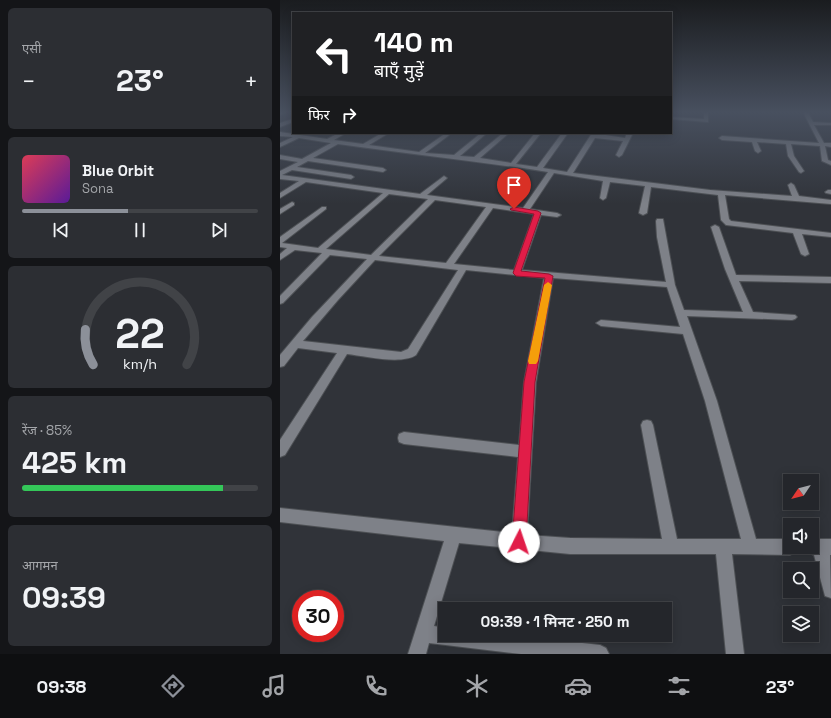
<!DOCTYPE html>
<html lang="hi">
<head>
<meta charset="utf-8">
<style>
  body { margin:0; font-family:"Space Grotesk","Noto Sans Devanagari",sans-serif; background:#2c2e33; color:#f1f3f6; height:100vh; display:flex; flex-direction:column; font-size:15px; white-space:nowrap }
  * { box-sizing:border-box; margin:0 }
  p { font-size:13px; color:#a3a5a9 }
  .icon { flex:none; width:22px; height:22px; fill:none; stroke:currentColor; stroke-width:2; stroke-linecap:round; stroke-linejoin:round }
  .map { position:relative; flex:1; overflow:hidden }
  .details { display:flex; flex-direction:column; gap:8px; padding:8px; background:#141518; width:280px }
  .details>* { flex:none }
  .banner { position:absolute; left:12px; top:12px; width:380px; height:122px; border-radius:0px; box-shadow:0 2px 10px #0003,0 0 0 1px #414347; background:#202124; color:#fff; overflow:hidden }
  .needle { width:26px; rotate:235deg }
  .controls { position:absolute; left:503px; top:474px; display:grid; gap:8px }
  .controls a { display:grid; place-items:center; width:36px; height:36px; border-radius:0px; background:#24262b; box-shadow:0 2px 10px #0003,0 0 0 1px #414347; font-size:20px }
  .speed { position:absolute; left:12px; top:590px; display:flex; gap:8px; font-size:20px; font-weight:700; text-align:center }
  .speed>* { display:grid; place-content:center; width:52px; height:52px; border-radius:50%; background:#24262b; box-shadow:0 2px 10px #0003,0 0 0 1px #414347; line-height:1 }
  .speed .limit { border:6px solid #d22; background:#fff; color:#111 }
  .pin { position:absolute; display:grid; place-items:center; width:34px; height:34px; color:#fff; margin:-41px -17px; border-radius:50% 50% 50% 0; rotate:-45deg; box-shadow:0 0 4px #0007 }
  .pin .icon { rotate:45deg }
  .me { position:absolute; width:44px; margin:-22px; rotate:4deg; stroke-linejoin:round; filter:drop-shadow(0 0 3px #0008) }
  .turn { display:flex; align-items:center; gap:14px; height:84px; padding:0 16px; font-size:18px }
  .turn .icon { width:52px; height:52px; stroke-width:2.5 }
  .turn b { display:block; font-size:28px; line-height:34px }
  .then { display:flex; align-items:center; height:38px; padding:0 16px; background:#0003; gap:8px; font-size:15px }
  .big { font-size:30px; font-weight:600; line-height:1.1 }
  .details .tile { flex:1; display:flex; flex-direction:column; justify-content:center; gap:6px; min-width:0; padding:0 14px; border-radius:6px; background:#2c2e33 }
  .details .dial { align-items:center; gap:0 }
  .dial svg { height:104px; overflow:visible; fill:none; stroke:#414347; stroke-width:7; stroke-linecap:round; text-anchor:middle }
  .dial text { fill:#f1f3f6; stroke:none }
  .song { display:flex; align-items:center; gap:12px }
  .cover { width:48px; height:48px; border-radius:6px; background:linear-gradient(135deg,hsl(350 70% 55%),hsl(270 70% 35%)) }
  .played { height:4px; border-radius:2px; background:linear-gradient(90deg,#8c9099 45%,#414347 45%) }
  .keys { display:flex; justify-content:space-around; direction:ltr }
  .heat { display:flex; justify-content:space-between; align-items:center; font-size:22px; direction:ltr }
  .charge { height:6px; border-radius:3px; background:linear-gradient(90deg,#34c759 85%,#414347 0) }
  .trip { position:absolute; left:158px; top:602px; width:234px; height:40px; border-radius:0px; background:#24262b; box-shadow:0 2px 10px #0003,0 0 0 1px #414347; font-weight:600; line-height:40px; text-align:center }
  .menu { display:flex; height:64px; justify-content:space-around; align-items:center; background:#0e0f11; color:#a3a5a9 }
  .menu .icon { width:28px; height:28px }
  .menu .current { color:#8c9099 }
  .menu b { font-size:18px; color:#f1f3f6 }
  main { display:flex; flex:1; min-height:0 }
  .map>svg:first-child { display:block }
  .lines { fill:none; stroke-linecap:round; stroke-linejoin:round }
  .minor-casing { stroke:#4d5054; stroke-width:2 }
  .minor { fill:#7e8188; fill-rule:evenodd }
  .route { fill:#e11d48; stroke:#92132f }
  .slow { fill:#f59e0b }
</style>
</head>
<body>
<main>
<section class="details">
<div class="tile"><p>एसी</p>
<div class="heat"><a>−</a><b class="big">23°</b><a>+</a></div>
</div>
<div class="tile">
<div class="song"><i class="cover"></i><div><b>Blue Orbit</b><p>Sona</p></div></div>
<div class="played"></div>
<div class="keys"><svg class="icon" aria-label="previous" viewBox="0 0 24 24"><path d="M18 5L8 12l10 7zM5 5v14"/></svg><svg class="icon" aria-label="pause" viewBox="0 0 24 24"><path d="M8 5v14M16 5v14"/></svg><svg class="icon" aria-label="next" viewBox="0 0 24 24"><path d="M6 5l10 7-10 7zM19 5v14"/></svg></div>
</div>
<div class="tile dial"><svg viewBox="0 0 100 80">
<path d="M14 69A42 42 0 1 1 86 69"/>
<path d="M14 69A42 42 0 0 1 8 42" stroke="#8c9099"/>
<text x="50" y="56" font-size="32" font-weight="700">22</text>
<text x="50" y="72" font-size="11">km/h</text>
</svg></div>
<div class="tile"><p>रेंज · 85%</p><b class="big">425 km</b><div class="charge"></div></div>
<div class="tile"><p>आगमन</p><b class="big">09:39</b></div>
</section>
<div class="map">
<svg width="551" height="654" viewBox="0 0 551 654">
  <rect width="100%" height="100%" fill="#303339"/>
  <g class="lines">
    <defs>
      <g id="minor">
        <polygon points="0,112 6,112 0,115"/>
        <polygon points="424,112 428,112 428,122 391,119 391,117 424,119"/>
        <polygon points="523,112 528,112 533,122 551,123 551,125 534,125 544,143 551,143 551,147 545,146 548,160 551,161 551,165 542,161 540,146 511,144 514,156 524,171 521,173 519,172 508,156 506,144 477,142 481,151 478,153 475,151 472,142 442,140 439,138 442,136 539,143"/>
        <polygon points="13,119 13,122 0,127 0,123"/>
        <path d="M 0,132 L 47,139 L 59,133 L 66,133 L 54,140 L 83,144 L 102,133 L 109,133 L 89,145 L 139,152 L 166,133 L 169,135 L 168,136 L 145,153 L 174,155 L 201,133 L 207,133 L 180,156 L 194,157 L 223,133 L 229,133 L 200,158 L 231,163 L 255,133 L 261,133 L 236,164 L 257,167 L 282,133 L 288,133 L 263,168 L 287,172 L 312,133 L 345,138 L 347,133 L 353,133 L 342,155 L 339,157 L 336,155 L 343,141 L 315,138 L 293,173 L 430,190 L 512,196 L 508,185 L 511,183 L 514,185 L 519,196 L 551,200 L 551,204 L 445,195 L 449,219 L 451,221 L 551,233 L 551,237 L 522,234 L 529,254 L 525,256 L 521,254 L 513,233 L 446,225 L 441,220 L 438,195 L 371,187 L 367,213 L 363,215 L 359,213 L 365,186 L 330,182 L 326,198 L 323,200 L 320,198 L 323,181 L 274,173 L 250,209 L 277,213 L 281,215 L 277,217 L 261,215 L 242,270 L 386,282 L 377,237 L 376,221 L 377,219 L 383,219 L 395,285 L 404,310 L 463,312 L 445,269 L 431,227 L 435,225 L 439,227 L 456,275 L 551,277 L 551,283 L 459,281 L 473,312 L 515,315 L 517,317 L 515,319 L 512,320 L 407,316 L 437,401 L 476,539 L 510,539 L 510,547 L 518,547 L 515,552 L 510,555 L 452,554 L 464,654 L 446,654 L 436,554 L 290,554 L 179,543 L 154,626 L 165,628 L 165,635 L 231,635 L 320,645 L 326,648 L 329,654 L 241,654 L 149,643 L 146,654 L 128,654 L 164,541 L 0,522 L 0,508 L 232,533 L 238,457 L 124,444 L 119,442 L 118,438 L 119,434 L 124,432 L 239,445 L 244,382 L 264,278 L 186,270 L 136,355 C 122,365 84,356 67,354 L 5,455 L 0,457 L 0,440 L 57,353 L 18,348 L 4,366 L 0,367 L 0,355 L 32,317 L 87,259 L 50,255 L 3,303 L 0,304 L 0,296 L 42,253 L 15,250 L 0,260 L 0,254 L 7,248 L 0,247 L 0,237 L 42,207 L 46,207 L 46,209 L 2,243 L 38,248 L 103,193 L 26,182 L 0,198 L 0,193 L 19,181 L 0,179 L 0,171 L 18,162 L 0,159 L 0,155 L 22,159 L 51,143 L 19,138 L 0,147 L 0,143 L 13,137 L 0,136 ZM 58,144 C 128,154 198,161 268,172 L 243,208 L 147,195 L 166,179 L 167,178 L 164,176 L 140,194 L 2,175 L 12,170 L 71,179 L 74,177 L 71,175 L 17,167 L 28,161 L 103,172 L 106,170 L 103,168 L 33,158 ZM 109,194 L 148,199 L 91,255 L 46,249 ZM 155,200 L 206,207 L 166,263 L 99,256 ZM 213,208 L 254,214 L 234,270 L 174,264 ZM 95,260 L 178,270 L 128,349 L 121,352 L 23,341 L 58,300 ZM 273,278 L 387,287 L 400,327 L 321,320 L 316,323 L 321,326 L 403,334 L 425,401 L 461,539 L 397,539 L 373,425 L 371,421 L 367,420 L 363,421 L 361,425 L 382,539 L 290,538 L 247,535 L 256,382 Z"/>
        <polygon points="548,190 551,190 551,194 546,193 545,192"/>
        <polygon points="12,202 14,203 14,205 0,214 0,209"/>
        <polygon points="532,539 551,539 551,555 550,555 551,598 545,596 534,555 527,552 524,547 532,547"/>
      </g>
    </defs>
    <use href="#minor" class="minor-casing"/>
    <use href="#minor" class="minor"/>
  </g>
  <linearGradient id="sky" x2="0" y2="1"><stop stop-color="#1a1c1f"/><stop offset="0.55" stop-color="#48505f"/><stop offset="1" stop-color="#48505f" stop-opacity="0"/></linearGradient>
  <rect width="551" height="204" fill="url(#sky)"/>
  <polygon class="route" points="234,207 258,211 261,213 241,271 269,274 273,276 255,382 246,542 244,547 239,549 234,547 232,542 244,382 265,278 236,276 233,273 254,214 231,210 230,209"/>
  <polygon class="slow" points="268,282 272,285 258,361 256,364 249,364 248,361 264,285"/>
</svg>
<div class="controls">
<a><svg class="needle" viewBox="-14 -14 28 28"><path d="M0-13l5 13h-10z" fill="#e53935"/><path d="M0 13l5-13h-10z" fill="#a3a5a9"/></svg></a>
<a><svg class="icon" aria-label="sound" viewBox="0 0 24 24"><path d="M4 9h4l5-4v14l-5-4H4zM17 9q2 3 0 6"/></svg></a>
<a><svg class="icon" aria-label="search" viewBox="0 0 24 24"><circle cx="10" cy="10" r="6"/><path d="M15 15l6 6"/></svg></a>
<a><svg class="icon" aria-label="layers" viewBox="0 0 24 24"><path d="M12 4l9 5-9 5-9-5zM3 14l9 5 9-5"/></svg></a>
</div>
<div class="speed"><div class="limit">30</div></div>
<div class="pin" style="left:234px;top:209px;background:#d93025"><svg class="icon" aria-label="arrive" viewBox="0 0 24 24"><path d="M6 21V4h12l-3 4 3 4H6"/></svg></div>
<svg class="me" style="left:239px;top:542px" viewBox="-20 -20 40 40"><circle r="19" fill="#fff"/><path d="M0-13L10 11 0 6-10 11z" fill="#e11d48"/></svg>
<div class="trip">09:39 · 1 मिनट · 250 m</div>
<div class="banner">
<div class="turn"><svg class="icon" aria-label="left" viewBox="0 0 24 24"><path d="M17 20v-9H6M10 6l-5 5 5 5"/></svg><div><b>140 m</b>बाएँ मुड़ें</div></div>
<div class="then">फिर<svg class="icon" aria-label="right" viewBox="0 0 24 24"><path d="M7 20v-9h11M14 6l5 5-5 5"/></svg></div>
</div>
</div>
</main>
<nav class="menu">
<b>09:38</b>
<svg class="icon current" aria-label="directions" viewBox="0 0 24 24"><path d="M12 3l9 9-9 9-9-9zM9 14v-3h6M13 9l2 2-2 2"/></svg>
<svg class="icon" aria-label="music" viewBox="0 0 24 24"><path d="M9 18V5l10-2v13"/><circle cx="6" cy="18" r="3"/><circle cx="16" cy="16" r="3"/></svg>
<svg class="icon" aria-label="phone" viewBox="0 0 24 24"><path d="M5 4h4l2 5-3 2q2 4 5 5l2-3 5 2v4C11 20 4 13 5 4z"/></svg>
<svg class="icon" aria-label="climate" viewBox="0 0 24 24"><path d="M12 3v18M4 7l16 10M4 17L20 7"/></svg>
<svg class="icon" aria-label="car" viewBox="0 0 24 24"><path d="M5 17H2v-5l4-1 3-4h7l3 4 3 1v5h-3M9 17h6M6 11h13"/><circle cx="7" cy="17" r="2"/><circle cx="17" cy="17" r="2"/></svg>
<svg class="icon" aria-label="filters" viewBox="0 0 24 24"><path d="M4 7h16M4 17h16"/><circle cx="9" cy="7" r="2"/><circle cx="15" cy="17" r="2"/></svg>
<b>23°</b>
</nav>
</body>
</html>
